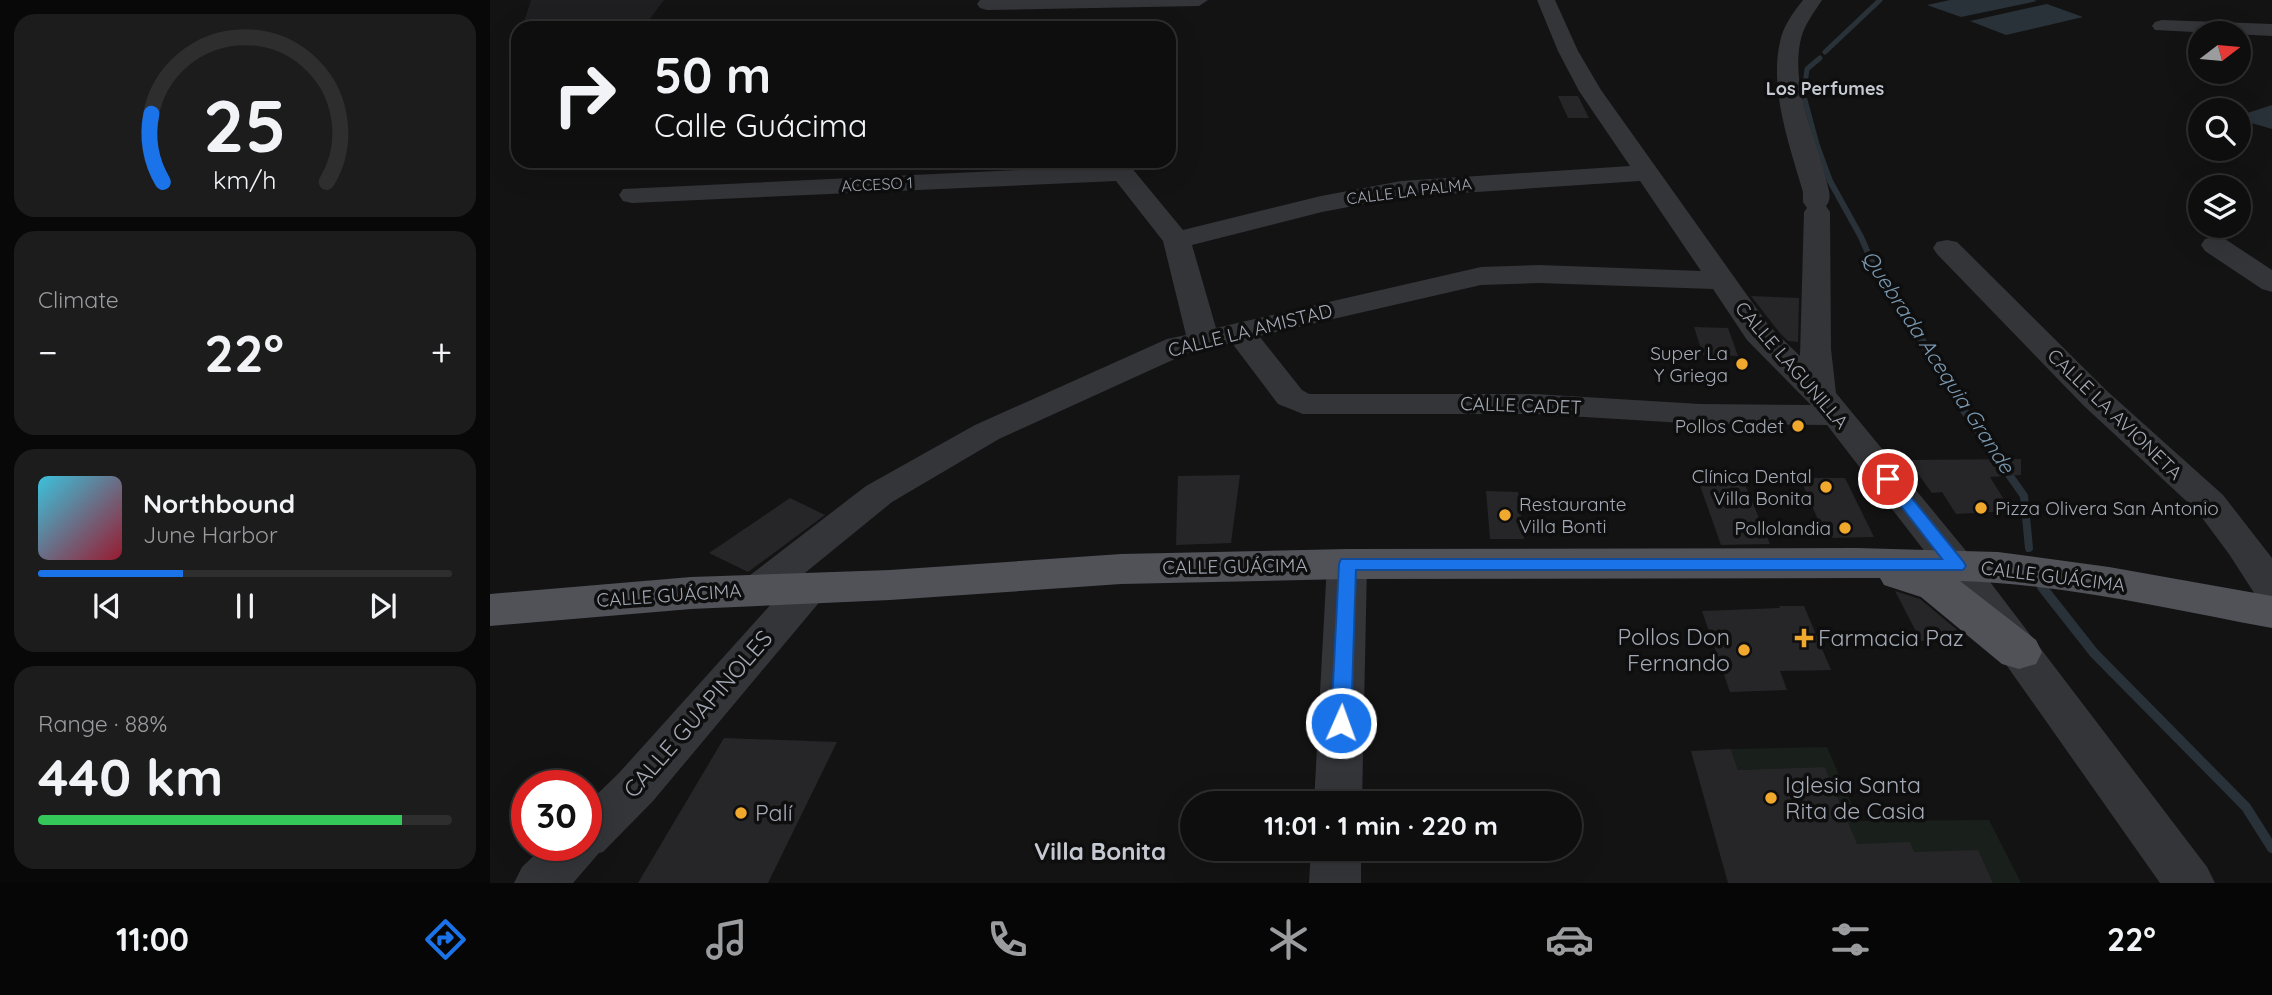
<!DOCTYPE html>
<html lang="en">
<head>
<meta charset="utf-8">
<style>
  body { margin:0; font-family:Quicksand,sans-serif; background:#1c1c1d; color:#f1f3f6; height:100vh; display:flex; flex-direction:column; font-size:26px; white-space:nowrap }
  * { box-sizing:border-box; margin:0 }
  p { font-size:23px; color:#9b9c9e }
  .icon { flex:none; width:38px; height:38px; fill:none; stroke:currentColor; stroke-width:2; stroke-linecap:round; stroke-linejoin:round }
  .map { position:relative; flex:1; overflow:hidden }
  .sheet { display:flex; flex-direction:column; gap:14px; padding:14px; background:#080808; width:490px }
  .sheet>* { flex:none }
  .guide { position:absolute; left:21px; top:21px; width:665px; height:147px; border-radius:21px; box-shadow:0 7px 28px #0002,0 0 0 2px #2e2e2f; background:#0e0e0f; color:#f1f3f6; overflow:hidden }
  .needle { width:46px; rotate:74deg }
  .controls { position:absolute; left:1698px; top:21px; display:grid; gap:14px }
  .controls a { display:grid; place-items:center; width:63px; height:63px; border-radius:50%; background:#0e0e0f; box-shadow:0 7px 28px #0002,0 0 0 2px #2e2e2f; font-size:35px }
  .speed { position:absolute; left:21px; top:770px; display:flex; gap:14px; font-size:35px; font-weight:700; text-align:center }
  .speed>* { display:grid; place-content:center; width:91px; height:91px; border-radius:50%; background:#0e0e0f; box-shadow:0 7px 28px #0002,0 0 0 2px #2e2e2f; line-height:1 }
  .speed .limit { border:10px solid #d22; background:#fff; color:#111 }
  .pin { position:absolute; display:grid; place-items:center; width:60px; height:60px; color:#fff; margin:-30px; border:4px solid #fff; border-radius:50%; box-shadow:0 2px 7px #0007 }
  .me { position:absolute; width:77px; margin:-38px; rotate:2deg; stroke-linejoin:round; filter:drop-shadow(0 0 5px #0008) }
  .turn { display:flex; align-items:center; gap:24px; height:147px; padding:0 28px; font-size:32px }
  .turn .icon { width:91px; height:91px; stroke-width:2.5 }
  .turn b { display:block; font-size:49px; line-height:60px }
  .big { font-size:52px; font-weight:700; line-height:1.1 }
  .sheet .card { flex:1; display:flex; flex-direction:column; justify-content:center; gap:10px; min-width:0; padding:0 24px; border-radius:21px; background:#1c1c1d }
  .sheet .dial { align-items:center; gap:0 }
  .dial svg { height:182px; overflow:visible; fill:none; stroke:#2e2e2f; stroke-width:7; stroke-linecap:round; text-anchor:middle }
  .dial text { fill:#f1f3f6; stroke:none }
  .song { display:flex; align-items:center; gap:21px }
  .cover { width:84px; height:84px; border-radius:10px; background:linear-gradient(135deg,hsl(190 70% 55%),hsl(350 70% 35%)) }
  .played { height:7px; border-radius:4px; background:linear-gradient(90deg,#1a73e8 35%,#2e2e2f 35%) }
  .keys { display:flex; justify-content:space-around; direction:ltr }
  .heat { display:flex; justify-content:space-between; align-items:center; font-size:38px; direction:ltr }
  .charge { height:10px; border-radius:5px; background:linear-gradient(90deg,#34c759 88%,#2e2e2f 0) }
  .trip { position:absolute; left:690px; top:791px; width:402px; height:70px; border-radius:35px; background:#0e0e0f; box-shadow:0 7px 28px #0002,0 0 0 2px #2e2e2f; font-weight:700; line-height:70px; text-align:center }
  .tab-bar { display:flex; height:112px; justify-content:space-around; align-items:center; background:#060606; color:#9b9c9e }
  .tab-bar .icon { width:49px; height:49px }
  .tab-bar .on { color:#1a73e8 }
  .tab-bar b { font-size:32px; color:#f1f3f6 }
  main { display:flex; flex:1; min-height:0 }
  .map>svg:first-child { display:block }
  .built { fill:#1f1f21 }
  .green { fill:#191f1a }
  .water { fill:#293238 }
  .lines { fill:none; stroke-linecap:round; stroke-linejoin:round }
  .stream-far3 { stroke:#293238; stroke-width:5 }
  .stream-far2 { stroke:#293238; stroke-width:6 }
  .stream-far1 { stroke:#293238; stroke-width:8 }
  .stream { stroke:#293238; stroke-width:10 }
  .building { fill:#262628 }
  .minor { fill:#343539; fill-rule:evenodd }
  .major { fill:#505258; fill-rule:evenodd }
  .route { fill:#1a73e8; stroke:#114b97; stroke-width:2 }
  .poi-dot { fill:#f1a92d; stroke:#0e0e0f; stroke-width:2.5 }
  .labels { text-anchor:middle; stroke-width:7; stroke-linejoin:round; paint-order:stroke }
  .far-street-label { font-size:16px; fill:#a4aab5; stroke:#0e0e0f }
  .far-neighbourhood-label { font-size:18px; font-weight:bold; fill:#c5c9d1; stroke:#0e0e0f }
  .street-label { font-size:19px; fill:#a4aab5; stroke:#0e0e0f }
  .poi-label { font-size:19px; fill:#a4aab5; stroke:#0e0e0f; text-anchor:end }
  .water-label { font-size:21px; font-style:italic; fill:#7b99b0; stroke:#0e0e0f }
  .near-poi-label { font-size:23px; fill:#a4aab5; stroke:#0e0e0f; text-anchor:start }
  .near-street-label { font-size:23px; fill:#a4aab5; stroke:#0e0e0f }
  .near-neighbourhood-label { font-size:24px; font-weight:bold; fill:#c5c9d1; stroke:#0e0e0f }
</style>
</head>
<body>
<main>
<section class="sheet">
<div class="card dial"><svg viewBox="0 0 100 80">
<path d="M14 69A42 42 0 1 1 86 69"/>
<path d="M14 69A42 42 0 0 1 9 39" stroke="#1a73e8"/>
<text x="50" y="56" font-size="32" font-weight="700">25</text>
<text x="50" y="72" font-size="11">km/h</text>
</svg></div>
<div class="card"><p>Climate</p>
<div class="heat"><a>−</a><b class="big">22°</b><a>+</a></div>
</div>
<div class="card">
<div class="song"><i class="cover"></i><div><b>Northbound</b><p>June Harbor</p></div></div>
<div class="played"></div>
<div class="keys"><svg class="icon" aria-label="previous" viewBox="0 0 24 24"><path d="M18 5L8 12l10 7zM5 5v14"/></svg><svg class="icon" aria-label="pause" viewBox="0 0 24 24"><path d="M8 5v14M16 5v14"/></svg><svg class="icon" aria-label="next" viewBox="0 0 24 24"><path d="M6 5l10 7-10 7zM19 5v14"/></svg></div>
</div>
<div class="card"><p>Range · 88%</p><b class="big">440 km</b><div class="charge"></div></div>
</section>
<div class="map">
<svg width="1782" height="883" viewBox="0 0 1782 883">
  <rect width="100%" height="100%" fill="#131314"/>
  <polygon class="built" points="41,0 174,0 153,28 32,28"/>
  <polygon class="green" points="1337,747 1369,821 1499,820 1531,883 1503,883 1487,850 1283,859 1359,825 1335,767 1248,770 1241,749"/>
  <g class="water">
    <polygon points="1460,0 1544,0 1547,1 1471,17 1437,5"/>
    <polygon points="1557,4 1593,17 1516,35 1480,21"/>
    <polygon points="1782,105 1782,129 1748,119 1748,116"/>
  </g>
  <g class="lines">
    <g class="stream-far3">
      <polyline points="1335,52 1390,0"/>
      <polyline points="1314,92 1317,69 1330,58"/>
      <polyline points="1315,100 1328,148"/>
    </g>
    <polyline class="stream-far2" points="1327,146 1340,181 1371,237 1388,276 1429,335"/>
    <polyline class="stream-far1" points="1428,334 1466,399 1534,496 1539,548"/>
    <polyline class="stream" points="1552,587 1604,653 1756,807 1782,848"/>
  </g>
  <g class="building">
    <polygon points="1068,96 1088,96 1099,118 1078,118"/>
    <polygon points="1261,296 1309,298 1308,342 1298,341 1289,332"/>
    <polygon points="1204,327 1238,328 1248,356 1213,355"/>
    <polygon points="1531,459 1531,475 1500,477 1521,511 1466,514 1452,492 1442,493 1418,460"/>
    <polygon points="750,475 741,543 686,545 688,476"/>
    <polygon points="1310,478 1355,478 1384,537 1336,538"/>
    <polygon points="1208,480 1253,480 1280,544 1231,545"/>
    <polygon points="996,491 1028,492 1034,539 1000,539"/>
    <polygon points="300,498 335,515 258,572 219,553"/>
    <polygon points="1405,591 1430,599 1466,629 1472,639 1431,641"/>
    <polygon points="1289,606 1314,606 1341,670 1290,671 1297,690 1240,692 1212,611 1290,608"/>
    <polygon points="234,738 347,742 278,883 148,883"/>
    <polygon points="1241,749 1248,770 1335,767 1367,844 1420,842 1424,852 1488,850 1503,883 1238,883 1201,751"/>
  </g>
  <g class="lines">
    <g class="minor">
      <polygon points="490,0 718,0 709,6 497,10 490,8 487,4"/>
      <path d="M 1047,0 L 1065,0 L 1088,51 L 1111,90 L 1279,326 L 1310,356 L 1314,212 L 1317,208 L 1313,202 L 1313,192 C 1300,147 1279,90 1290,42 C 1293,26 1303,13 1313,0 L 1332,0 C 1323,14 1313,26 1310,43 C 1301,94 1329,143 1339,191 C 1340,197 1340,201 1336,206 L 1340,212 L 1341,349 L 1346,393 L 1481,557 L 1717,867 L 1725,883 L 1670,883 L 1453,575 L 1337,425 L 1210,424 L 1045,414 L 813,414 L 788,404 L 742,343 L 698,353 L 509,439 L 402,502 L 310,577 L 318,575 L 332,579 L 338,589 L 332,599 L 163,801 L 113,852 L 109,853 L 83,883 L 24,883 L 32,867 L 55,845 L 96,845 L 96,805 L 129,773 L 293,591 C 280,602 271,604 255,599 L 249,589 L 255,579 L 376,486 L 485,425 L 677,339 L 696,335 L 673,241 L 626,181 L 142,203 L 133,201 L 129,195 L 133,189 L 614,166 L 611,161 L 636,161 L 693,230 L 831,196 L 911,181 L 1140,166 L 1089,91 L 1068,51 ZM 1150,181 L 1211,271 L 1049,265 L 991,267 L 726,328 L 702,245 L 832,212 L 911,197 ZM 1049,283 L 1223,289 L 1257,340 L 1321,405 L 1210,404 L 1045,394 L 819,394 L 812,390 L 769,336 L 991,285 Z"/>
      <polygon points="1672,20 1782,24 1782,36 1665,30 1662,26 1665,22"/>
      <polygon points="1725,237 1735,239 1782,270 1782,292 1772,289 1715,251 1711,245 1715,239"/>
      <polygon points="1457,240 1467,242 1617,391 1733,495 1782,558 1782,603 1768,599 1739,554 1707,511 1593,405 1447,254 1443,248 1447,242"/>
      <polygon points="857,551 871,555 877,564 872,803 824,803 837,564 843,555"/>
      <polygon points="821,849 871,849 871,883 819,883"/>
    </g>
    <path class="major" d="M 1366,548 L 1508,552 L 1619,567 L 1782,596 L 1782,628 C 1679,609 1575,584 1470,581 L 1546,640 L 1552,652 L 1546,664 L 1529,669 L 1512,664 L 1431,597 L 1394,585 L 1390,578 L 1366,578 L 857,579 L 631,584 L 400,600 L 201,609 L 0,626 L 0,594 L 201,577 L 400,570 L 631,554 L 857,549 Z"/>
  </g>
  <polygon class="route" points="1398,474 1404,476 1473,561 1476,566 1473,570 866,570 861,723 858,729 851,731 844,729 841,723 849,564 851,559 1452,559 1390,479"/>
  <g class="poi-dot">
    <circle cx="1252" cy="364" r="7"/>
    <circle cx="1308" cy="426" r="7"/>
    <circle cx="1336" cy="487" r="7"/>
    <circle cx="1491" cy="508" r="7"/>
    <circle cx="1015" cy="515" r="7"/>
    <circle cx="1355" cy="528" r="7"/>
    <path d="M1310.5 627.5h7v7h7v7h-7v7h-7v-7h-7v-7h7z"/>
    <circle cx="1254" cy="650" r="7"/>
    <circle cx="1281" cy="798" r="7"/>
    <circle cx="251" cy="813" r="7"/>
  </g>
  <g class="labels">
    <g class="far-street-label">
      <text transform="translate(387 184) rotate(-3)" y="6">ACCESO 1</text>
      <text transform="translate(919 191) rotate(-7)" y="6">CALLE LA PALMA</text>
    </g>
    <g class="far-neighbourhood-label">
      <text x="1335" y="95">Los Perfumes</text>
    </g>
    <g class="street-label">
      <text transform="translate(760 330) rotate(-14)" y="7">CALLE LA AMISTAD</text>
      <text transform="translate(1302 365) rotate(49)" y="7">CALLE LAGUNILLA</text>
      <text transform="translate(1031 405) rotate(2)" y="7">CALLE CADET</text>
      <text transform="translate(1625 414) rotate(44)" y="7">CALLE LA AVIONETA</text>
      <text transform="translate(745 566) rotate(-1)" y="7">CALLE GUÁCIMA</text>
      <text transform="translate(1563 576) rotate(7)" y="7">CALLE GUÁCIMA</text>
      <text transform="translate(179 595) rotate(-4)" y="7">CALLE GUÁCIMA</text>
    </g>
    <g class="poi-label">
      <text x="1238" y="360">Super La<tspan x="1238" dy="22">Y Griega</tspan></text>
      <text x="1294" y="433">Pollos Cadet</text>
      <text x="1322" y="483">Clínica Dental<tspan x="1322" dy="22">Villa Bonita</tspan></text>
      <text x="1029" y="511" text-anchor="start">Restaurante<tspan x="1029" dy="22">Villa Bonti</tspan></text>
      <text x="1505" y="515" text-anchor="start">Pizza Olivera San Antonio</text>
      <text x="1341" y="535">Pollolandia</text>
    </g>
    <g class="water-label">
      <text transform="translate(1448 362) rotate(57)" y="7">Quebrada Acequia Grande</text>
    </g>
    <g class="near-poi-label">
      <text x="1240" y="645" text-anchor="end">Pollos Don<tspan x="1240" dy="26">Fernando</tspan></text>
      <text x="1328" y="646">Farmacia Paz</text>
      <text x="1295" y="793">Iglesia Santa<tspan x="1295" dy="26">Rita de Casia</tspan></text>
      <text x="265" y="821">Palí</text>
    </g>
    <g class="near-street-label">
      <text transform="translate(208 714) rotate(-49)" y="8">CALLE GUAPINOLES</text>
    </g>
    <g class="near-neighbourhood-label">
      <text x="610" y="860">Villa Bonita</text>
    </g>
  </g>
</svg>
<div class="controls">
<a><svg class="needle" viewBox="-14 -14 28 28"><path d="M0-13l5 13h-10z" fill="#e53935"/><path d="M0 13l5-13h-10z" fill="#9b9c9e"/></svg></a>
<a><svg class="icon" aria-label="search" viewBox="0 0 24 24"><circle cx="10" cy="10" r="6"/><path d="M15 15l6 6"/></svg></a>
<a><svg class="icon" aria-label="layers" viewBox="0 0 24 24"><path d="M12 4l9 5-9 5-9-5zM3 14l9 5 9-5"/></svg></a>
</div>
<div class="speed"><div class="limit">30</div></div>
<div class="pin" style="left:1398px;top:479px;background:#d93025"><svg class="icon" aria-label="arrive" viewBox="0 0 24 24"><path d="M6 21V4h12l-3 4 3 4H6"/></svg></div>
<svg class="me" style="left:851px;top:723px" viewBox="-20 -20 40 40"><circle r="17" fill="#1a73e8" stroke="#fff" stroke-width="3"/><path d="M0-11L8 9 0 5-8 9z" fill="#fff"/></svg>
<div class="trip">11:01 · 1 min · 220 m</div>
<div class="guide">
<div class="turn"><svg class="icon" aria-label="right" viewBox="0 0 24 24"><path d="M7 20v-9h11M14 6l5 5-5 5"/></svg><div><b>50 m</b>Calle Guácima</div></div>
</div>
</div>
</main>
<nav class="tab-bar">
<b>11:00</b>
<svg class="icon on" aria-label="directions" viewBox="0 0 24 24"><path d="M12 3l9 9-9 9-9-9zM9 14v-3h6M13 9l2 2-2 2"/></svg>
<svg class="icon" aria-label="music" viewBox="0 0 24 24"><path d="M9 18V5l10-2v13"/><circle cx="6" cy="18" r="3"/><circle cx="16" cy="16" r="3"/></svg>
<svg class="icon" aria-label="phone" viewBox="0 0 24 24"><path d="M5 4h4l2 5-3 2q2 4 5 5l2-3 5 2v4C11 20 4 13 5 4z"/></svg>
<svg class="icon" aria-label="climate" viewBox="0 0 24 24"><path d="M12 3v18M4 7l16 10M4 17L20 7"/></svg>
<svg class="icon" aria-label="car" viewBox="0 0 24 24"><path d="M5 17H2v-5l4-1 3-4h7l3 4 3 1v5h-3M9 17h6M6 11h13"/><circle cx="7" cy="17" r="2"/><circle cx="17" cy="17" r="2"/></svg>
<svg class="icon" aria-label="filters" viewBox="0 0 24 24"><path d="M4 7h16M4 17h16"/><circle cx="9" cy="7" r="2"/><circle cx="15" cy="17" r="2"/></svg>
<b>22°</b>
</nav>
</body>
</html>
